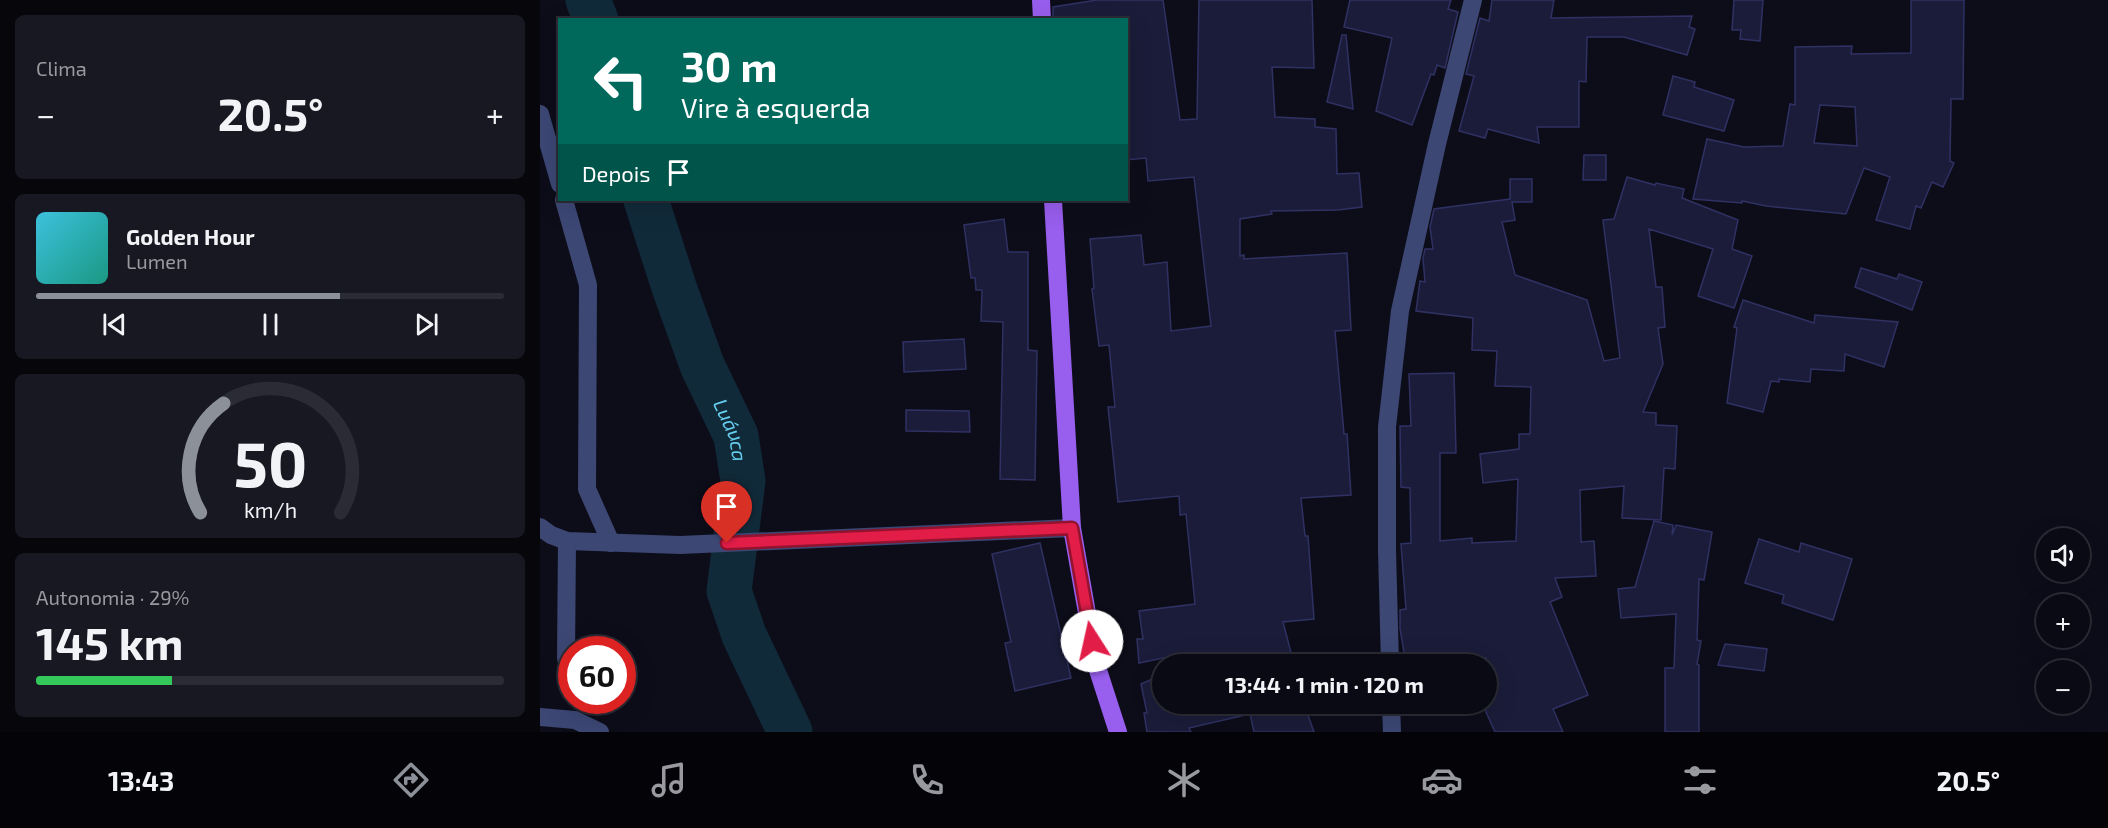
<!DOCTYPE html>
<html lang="pt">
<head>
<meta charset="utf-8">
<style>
  body { margin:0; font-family:"Exo 2",sans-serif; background:#181822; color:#f1f3f6; height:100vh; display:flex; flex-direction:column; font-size:22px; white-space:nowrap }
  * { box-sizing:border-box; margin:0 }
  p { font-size:20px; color:#999aa0 }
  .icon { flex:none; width:33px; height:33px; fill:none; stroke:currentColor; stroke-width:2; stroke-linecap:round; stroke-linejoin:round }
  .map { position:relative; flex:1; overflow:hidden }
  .panel { display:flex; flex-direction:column; gap:15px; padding:15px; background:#06060b; width:540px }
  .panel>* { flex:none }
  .hud { position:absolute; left:18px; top:18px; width:570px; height:183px; border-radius:0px; box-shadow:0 6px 24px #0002,0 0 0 2px #2a2b34; background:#00695c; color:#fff; overflow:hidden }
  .controls { position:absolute; left:1496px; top:528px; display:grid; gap:12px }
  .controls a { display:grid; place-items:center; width:54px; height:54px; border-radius:50%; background:#0a0a14; box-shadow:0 6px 24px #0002,0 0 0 2px #2a2b34; font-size:30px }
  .speed { position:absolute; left:18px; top:636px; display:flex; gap:12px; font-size:30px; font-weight:700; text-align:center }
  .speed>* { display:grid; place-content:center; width:78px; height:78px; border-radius:50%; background:#0a0a14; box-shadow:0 6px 24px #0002,0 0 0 2px #2a2b34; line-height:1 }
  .speed .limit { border:9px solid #d22; background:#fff; color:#111 }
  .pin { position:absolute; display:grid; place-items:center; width:51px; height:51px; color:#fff; margin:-62px -26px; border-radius:50% 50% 50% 0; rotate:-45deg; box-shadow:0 0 6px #0007 }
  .pin .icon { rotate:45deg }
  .me { position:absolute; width:66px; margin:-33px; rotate:350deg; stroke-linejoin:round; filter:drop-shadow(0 0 4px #0008) }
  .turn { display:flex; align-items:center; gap:21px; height:126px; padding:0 24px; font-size:27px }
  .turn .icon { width:78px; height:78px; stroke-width:2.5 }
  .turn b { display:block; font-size:42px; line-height:51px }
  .then { display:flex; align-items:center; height:57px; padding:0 24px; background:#0003; gap:12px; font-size:22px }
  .big { font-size:45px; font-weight:700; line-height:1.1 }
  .panel .widget { flex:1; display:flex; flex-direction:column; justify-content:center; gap:9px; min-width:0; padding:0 21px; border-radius:9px; background:#181822 }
  .panel .dial { align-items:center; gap:0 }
  .dial svg { height:156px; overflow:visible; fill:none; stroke:#2a2b34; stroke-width:7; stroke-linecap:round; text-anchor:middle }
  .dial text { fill:#f1f3f6; stroke:none }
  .song { display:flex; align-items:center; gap:18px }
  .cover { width:72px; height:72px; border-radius:9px; background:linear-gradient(135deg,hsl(190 70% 55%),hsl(170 70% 35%)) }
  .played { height:6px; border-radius:3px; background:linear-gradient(90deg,#8c9099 65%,#2a2b34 65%) }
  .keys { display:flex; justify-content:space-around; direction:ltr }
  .heat { display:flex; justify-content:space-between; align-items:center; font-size:33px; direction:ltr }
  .charge { height:9px; border-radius:4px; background:linear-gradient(90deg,#34c759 29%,#2a2b34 0) }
  .trip { position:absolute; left:612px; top:654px; width:345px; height:60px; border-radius:30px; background:#0a0a14; box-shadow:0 6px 24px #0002,0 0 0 2px #2a2b34; font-weight:700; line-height:60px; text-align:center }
  .tab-bar { display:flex; height:96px; justify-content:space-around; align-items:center; background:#040408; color:#999aa0 }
  .tab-bar .icon { width:42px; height:42px }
  .tab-bar .selected { color:#8c9099 }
  .tab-bar b { font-size:27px; color:#f1f3f6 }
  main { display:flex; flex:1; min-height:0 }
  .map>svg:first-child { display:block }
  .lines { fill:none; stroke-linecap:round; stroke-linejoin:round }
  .river { stroke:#112a3a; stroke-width:45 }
  .building { fill:#1b1c39; stroke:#2f3163; stroke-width:1.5; fill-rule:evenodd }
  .minor { stroke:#3c4774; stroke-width:18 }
  .major { stroke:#985eee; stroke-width:18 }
  .route-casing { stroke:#92132f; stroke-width:15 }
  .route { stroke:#e11d48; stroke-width:10 }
  .labels { text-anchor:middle; stroke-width:6; stroke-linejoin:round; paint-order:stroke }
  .water-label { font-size:20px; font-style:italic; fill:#65ceee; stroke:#0d0d1a }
</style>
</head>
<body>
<main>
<section class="panel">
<div class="widget"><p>Clima</p>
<div class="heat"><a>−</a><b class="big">20.5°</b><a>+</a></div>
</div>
<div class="widget">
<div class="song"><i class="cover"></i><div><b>Golden Hour</b><p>Lumen</p></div></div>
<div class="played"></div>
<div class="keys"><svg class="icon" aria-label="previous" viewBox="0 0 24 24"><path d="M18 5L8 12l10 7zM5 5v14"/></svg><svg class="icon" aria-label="pause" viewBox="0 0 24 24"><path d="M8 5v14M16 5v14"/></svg><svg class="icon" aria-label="next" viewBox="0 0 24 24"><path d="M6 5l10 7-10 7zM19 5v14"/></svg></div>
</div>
<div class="widget dial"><svg viewBox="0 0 100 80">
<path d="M14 69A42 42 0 1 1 86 69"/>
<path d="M14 69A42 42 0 0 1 26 13" stroke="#8c9099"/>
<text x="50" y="56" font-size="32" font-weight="700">50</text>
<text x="50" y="72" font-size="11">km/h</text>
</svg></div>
<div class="widget"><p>Autonomia · 29%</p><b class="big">145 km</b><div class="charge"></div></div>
</section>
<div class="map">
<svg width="1568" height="732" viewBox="0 0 1568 732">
  <rect width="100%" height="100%" fill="#0d0d1a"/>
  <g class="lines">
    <g class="river">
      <polyline points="48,0 56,20"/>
      <path id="s1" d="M 106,200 L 134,287 L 162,365 L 196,436 L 203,481 L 189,591 L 204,635 L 250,732"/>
    </g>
  </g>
  <g class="building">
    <polygon points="557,0 623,0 640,120 657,119 659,0 772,0 774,68 732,67 735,117 775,119 775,127 796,129 797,174 819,173 822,207 798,210 731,211 732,214 700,219 700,256 704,255 704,259 807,253 811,330 795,331 804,434 807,434 811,495 761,498 765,536 768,536 774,619 743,622 754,664 640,664 637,655 599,663 597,639 603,639 599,611 655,604 646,514 640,515 639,496 578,502 568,407 575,407 569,345 559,346 552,289 554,288 550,239 601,235 604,265 627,262 631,331 671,326 654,177 608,181 606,158 586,160 586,20 513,20 513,7"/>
    <polygon points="810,0 911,0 908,9 918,12 905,68 897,65 894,75 891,74 872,125 836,111 852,38 804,27"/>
    <polygon points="952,0 1014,0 1011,18 1152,16 1149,27 1155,29 1147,55 1084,37 1047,37 1046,82 1039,81 1039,127 997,127 999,143 948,129 945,138 919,131 934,76 926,74 940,18 949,21"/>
    <polygon points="1194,0 1223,0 1220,41 1200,39 1201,30 1192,30"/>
    <path d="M 1371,0 L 1424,0 L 1423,99 L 1411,99 L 1410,161 L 1414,163 L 1403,187 L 1392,182 L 1381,208 L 1376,206 L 1370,229 L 1336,220 L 1350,177 L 1324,168 L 1306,214 L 1226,206 L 1202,201 L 1202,203 L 1153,199 L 1167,139 L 1204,147 L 1243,146 L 1250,104 L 1255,105 L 1255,47 L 1312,46 L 1311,54 L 1371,53 ZM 1280,105 L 1315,107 L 1317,146 L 1274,143 Z"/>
    <polygon points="802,35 806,35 813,109 787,102"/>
    <polygon points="1133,76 1155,82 1154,87 1194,100 1184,131 1123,115"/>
    <polygon points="1044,155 1066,155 1066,180 1043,180"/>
    <polygon points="1087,177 1115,185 1116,183 1144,189 1142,198 1198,220 1192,249 1212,256 1194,308 1158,296 1173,249 1109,229 1116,287 1122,287 1125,327 1118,328 1123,364 1103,412 1116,413 1116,425 1137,426 1135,469 1124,468 1121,520 1082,518 1084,486 1040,490 1041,542 1054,541 1056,576 1015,578 1022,597 1010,602 1048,695 1013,709 1023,732 955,732 946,712 946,658 900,664 866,664 860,629 860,610 866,609 861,544 871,543 870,488 861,487 860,426 871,426 869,374 914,373 916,453 900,453 900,541 932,538 932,543 976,541 978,479 943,483 940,454 979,449 979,434 990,434 991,387 955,386 957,351 932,350 933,318 876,311 880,281 885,282 883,258 885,249 893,249 890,227 894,209 970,199 970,179 992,179 992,202 972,202 975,220 962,222 975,275 1047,300 1064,361 1080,358 1063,220 1074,219"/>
    <polygon points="464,219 468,252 488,252 488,350 497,351 495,480 460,479 463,322 441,321 442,290 436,290 435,278 431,278 424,225"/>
    <polygon points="1321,268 1357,279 1359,274 1382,282 1372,310 1315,287"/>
    <polygon points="1203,300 1274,323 1275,315 1358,322 1344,367 1305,354 1304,371 1271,369 1270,382 1239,379 1239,382 1231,381 1223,412 1187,403 1197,328 1194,327"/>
    <polygon points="424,339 426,369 364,372 363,342"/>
    <polygon points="366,410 429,411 430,432 366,431"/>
    <polygon points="1114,521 1133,525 1132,535 1136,525 1172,532 1164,580 1159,579 1157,640 1161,641 1157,664 1159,665 1159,732 1125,732 1125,668 1134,668 1136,614 1081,618 1078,589 1095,587"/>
    <polygon points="1219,539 1259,552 1261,543 1312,559 1293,620 1242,603 1244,595 1205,583"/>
    <polygon points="500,543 531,678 475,691 465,643 471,642 452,554"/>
    <polygon points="1185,644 1227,649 1224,671 1178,665"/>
    <polygon points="622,675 622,704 764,704 774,732 714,732 710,714 649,728 651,732 607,732 604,713 607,713 601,684"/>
  </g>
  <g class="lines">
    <g class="minor">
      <polyline points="0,114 20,184"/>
      <polyline points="24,200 48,285 47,489 71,543"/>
      <polyline points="0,527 11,535 27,541 140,545 532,528"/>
      <polyline points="27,541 26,657 32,694"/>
      <polyline points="850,664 847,551 847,427 860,311 897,144 933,0"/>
      <polyline points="851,704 852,732"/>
      <polyline points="0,717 35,720 60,732"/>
    </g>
    <g class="major">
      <polyline points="501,0 502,20"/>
      <polyline points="513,200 532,528 556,664 578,732"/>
    </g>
  </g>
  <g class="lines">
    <defs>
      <polyline id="route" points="187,543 532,528 552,641"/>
    </defs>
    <use href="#route" class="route-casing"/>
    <use href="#route" class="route"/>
  </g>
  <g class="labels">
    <g class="water-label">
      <text dy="7" stroke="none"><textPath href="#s1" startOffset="246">Luáuca</textPath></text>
    </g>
  </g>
</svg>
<div class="controls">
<a><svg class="icon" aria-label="sound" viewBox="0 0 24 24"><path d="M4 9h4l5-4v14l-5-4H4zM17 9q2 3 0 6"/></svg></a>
<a>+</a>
<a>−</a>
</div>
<div class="speed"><div class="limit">60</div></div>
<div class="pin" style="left:187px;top:543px;background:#d93025"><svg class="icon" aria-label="arrive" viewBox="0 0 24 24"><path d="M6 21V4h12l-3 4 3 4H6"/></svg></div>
<svg class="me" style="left:552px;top:641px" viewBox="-20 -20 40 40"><circle r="19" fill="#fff"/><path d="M0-13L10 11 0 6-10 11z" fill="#e11d48"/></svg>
<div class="trip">13:44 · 1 min · 120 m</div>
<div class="hud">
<div class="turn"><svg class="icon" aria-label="left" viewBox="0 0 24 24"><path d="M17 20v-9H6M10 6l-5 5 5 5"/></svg><div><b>30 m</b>Vire à esquerda</div></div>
<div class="then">Depois<svg class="icon" aria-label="arrive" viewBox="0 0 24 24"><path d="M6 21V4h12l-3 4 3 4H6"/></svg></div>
</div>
</div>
</main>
<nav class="tab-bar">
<b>13:43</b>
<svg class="icon selected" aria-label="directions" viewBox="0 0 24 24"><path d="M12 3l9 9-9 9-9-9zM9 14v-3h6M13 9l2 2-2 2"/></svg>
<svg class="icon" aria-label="music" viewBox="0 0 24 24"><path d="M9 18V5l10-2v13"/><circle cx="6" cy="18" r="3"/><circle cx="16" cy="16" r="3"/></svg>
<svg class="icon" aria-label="phone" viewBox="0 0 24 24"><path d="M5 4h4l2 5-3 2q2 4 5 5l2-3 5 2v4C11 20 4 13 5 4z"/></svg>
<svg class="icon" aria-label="climate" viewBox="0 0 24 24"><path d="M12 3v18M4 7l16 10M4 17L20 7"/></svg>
<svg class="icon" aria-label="car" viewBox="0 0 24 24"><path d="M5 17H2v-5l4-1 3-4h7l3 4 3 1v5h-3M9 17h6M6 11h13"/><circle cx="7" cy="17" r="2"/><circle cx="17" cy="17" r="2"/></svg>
<svg class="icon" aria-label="filters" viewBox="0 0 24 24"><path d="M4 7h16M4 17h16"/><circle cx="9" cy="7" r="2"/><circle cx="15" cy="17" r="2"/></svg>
<b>20.5°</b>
</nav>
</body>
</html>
